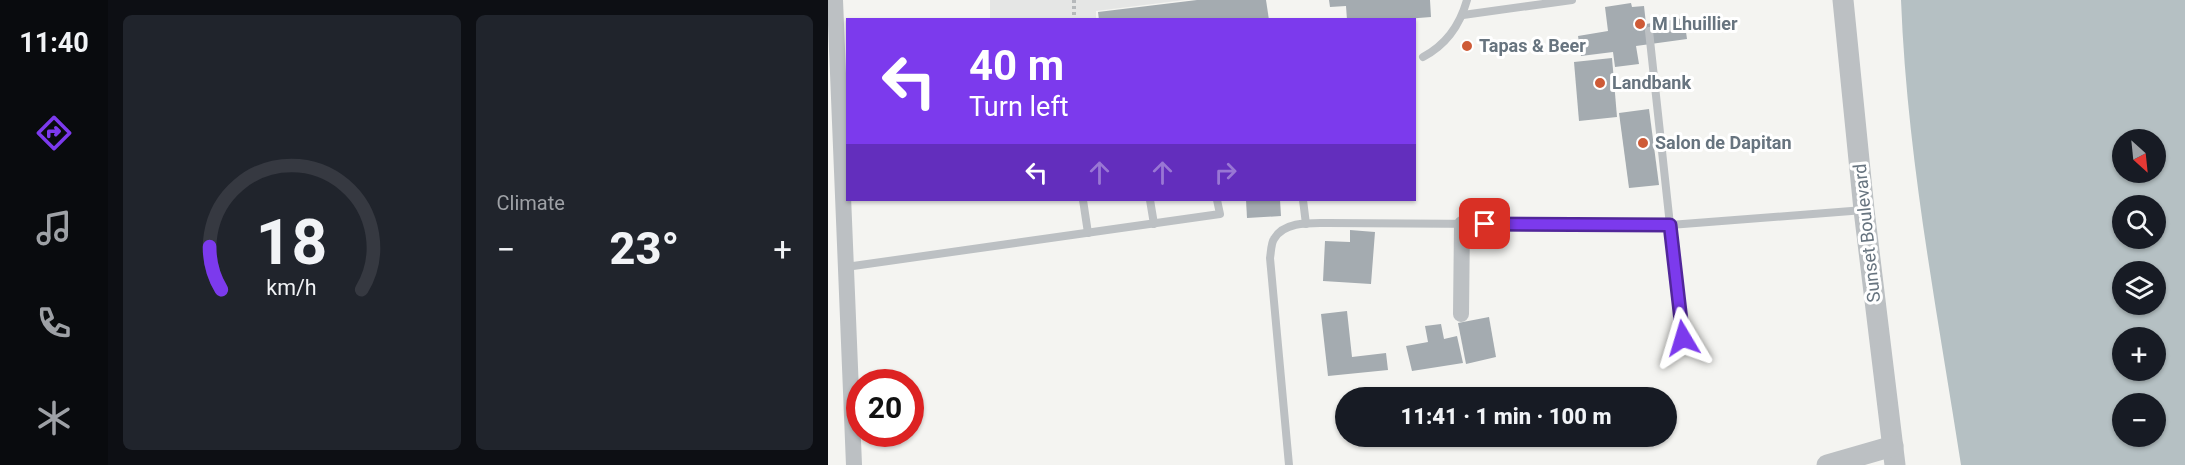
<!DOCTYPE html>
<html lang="en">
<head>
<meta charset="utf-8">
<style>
  body { margin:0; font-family:Roboto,sans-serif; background:#20242c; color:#f1f3f6; height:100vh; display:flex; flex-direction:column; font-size:22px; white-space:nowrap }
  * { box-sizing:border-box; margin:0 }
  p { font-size:20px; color:#9ea1a6 }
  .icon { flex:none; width:33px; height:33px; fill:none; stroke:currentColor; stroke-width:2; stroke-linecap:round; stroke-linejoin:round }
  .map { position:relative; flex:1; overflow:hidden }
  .details { display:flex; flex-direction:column; gap:15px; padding:15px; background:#0d0f14; width:720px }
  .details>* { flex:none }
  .guide { position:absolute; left:18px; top:18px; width:570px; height:183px; border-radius:0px; box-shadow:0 2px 4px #0004; background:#7c3aed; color:#fff; overflow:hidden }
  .needle { width:39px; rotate:153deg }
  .tools { position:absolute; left:1284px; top:129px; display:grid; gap:12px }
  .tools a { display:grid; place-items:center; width:54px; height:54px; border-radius:50%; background:#171b24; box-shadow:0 2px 4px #0004; font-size:30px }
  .speed { position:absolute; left:18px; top:369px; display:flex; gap:12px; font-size:30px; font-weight:700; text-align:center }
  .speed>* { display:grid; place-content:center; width:78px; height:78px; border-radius:50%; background:#171b24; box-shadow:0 2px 4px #0004; line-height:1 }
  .speed .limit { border:9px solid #d22; background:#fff; color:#111 }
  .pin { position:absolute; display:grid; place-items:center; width:51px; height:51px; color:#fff; margin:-26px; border-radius:12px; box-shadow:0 3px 9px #0006 }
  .me { position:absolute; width:66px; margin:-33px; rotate:353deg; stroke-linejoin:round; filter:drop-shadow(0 0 4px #0008) }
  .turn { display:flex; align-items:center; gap:21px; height:126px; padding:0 24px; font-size:27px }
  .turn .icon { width:78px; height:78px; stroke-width:2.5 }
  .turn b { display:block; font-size:42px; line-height:51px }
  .lanes { display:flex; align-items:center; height:57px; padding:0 24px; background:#0003; justify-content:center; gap:30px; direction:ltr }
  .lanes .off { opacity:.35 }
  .big { font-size:45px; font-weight:800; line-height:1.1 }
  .details .widget { flex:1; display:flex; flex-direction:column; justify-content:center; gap:9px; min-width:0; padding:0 21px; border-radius:9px; background:#20242c }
  .details .dial { align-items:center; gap:0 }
  .dial svg { height:156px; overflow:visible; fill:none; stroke:#363941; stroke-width:7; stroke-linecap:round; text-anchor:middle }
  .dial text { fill:#f1f3f6; stroke:none }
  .heat { display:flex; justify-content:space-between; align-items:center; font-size:33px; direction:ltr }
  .details .tiles { flex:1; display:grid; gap:15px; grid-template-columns:repeat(2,1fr) }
  .trip { position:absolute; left:507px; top:387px; width:342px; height:60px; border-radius:30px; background:#171b24; box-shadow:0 2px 4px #0004; font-weight:800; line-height:60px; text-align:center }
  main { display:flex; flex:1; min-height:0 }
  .menu { display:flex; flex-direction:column; width:108px; justify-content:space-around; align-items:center; background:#090b0e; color:#9ea1a6 }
  .menu .icon { width:42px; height:42px }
  .menu .selected { color:#7c3aed }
  .menu b { font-size:27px; color:#f1f3f6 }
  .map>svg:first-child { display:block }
  .built { fill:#e5e6e5 }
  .water { fill:#b5c0c3; fill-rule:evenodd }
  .building { fill:#a4abb0 }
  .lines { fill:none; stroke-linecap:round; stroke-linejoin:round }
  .path { stroke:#b6b9bb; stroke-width:4; stroke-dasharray:3 3; stroke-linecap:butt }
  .service { stroke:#bcc0c3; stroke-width:8 }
  .minor { stroke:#bcc0c3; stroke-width:16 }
  .tertiary { stroke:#bcc0c3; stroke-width:21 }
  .route-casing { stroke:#51269a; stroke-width:15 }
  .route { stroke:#7c3aed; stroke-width:10 }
  .poi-dot { fill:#ce5b37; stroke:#fff; stroke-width:2 }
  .labels { text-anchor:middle; stroke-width:6; stroke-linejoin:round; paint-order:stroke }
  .poi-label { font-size:18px; font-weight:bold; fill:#67747f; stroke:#fff; text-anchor:start }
  .street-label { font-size:18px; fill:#67747f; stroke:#fff }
</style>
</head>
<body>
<main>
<nav class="menu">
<b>11:40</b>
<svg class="icon selected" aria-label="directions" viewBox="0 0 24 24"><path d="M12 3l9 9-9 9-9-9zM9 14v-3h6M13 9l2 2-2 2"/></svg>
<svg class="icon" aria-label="music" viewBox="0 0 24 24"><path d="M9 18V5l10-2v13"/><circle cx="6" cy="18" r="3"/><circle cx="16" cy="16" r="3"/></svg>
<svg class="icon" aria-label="phone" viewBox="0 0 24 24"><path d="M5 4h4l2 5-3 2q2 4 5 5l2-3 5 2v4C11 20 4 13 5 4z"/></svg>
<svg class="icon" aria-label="climate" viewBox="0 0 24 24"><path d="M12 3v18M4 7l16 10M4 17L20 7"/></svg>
</nav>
<section class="details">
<div class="tiles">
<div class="widget dial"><svg viewBox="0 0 100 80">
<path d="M14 69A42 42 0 1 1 86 69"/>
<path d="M14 69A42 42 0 0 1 8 47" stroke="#7c3aed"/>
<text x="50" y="56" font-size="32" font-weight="700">18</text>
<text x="50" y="72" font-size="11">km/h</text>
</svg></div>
<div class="widget"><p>Climate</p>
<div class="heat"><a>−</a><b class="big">23°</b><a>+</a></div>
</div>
</div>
</section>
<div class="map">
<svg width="1357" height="465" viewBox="0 0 1357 465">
  <rect width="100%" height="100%" fill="#f4f4f1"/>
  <polygon class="built" points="162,0 357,0 268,11 268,19 162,20"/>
  <path class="water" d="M 1073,0 L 1357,0 L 1357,465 L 1133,465 C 1109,310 1079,157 1073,0 ZM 1294,140 L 1328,140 L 1328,172 L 1294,172 ZM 1294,206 L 1328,206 L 1328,238 L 1294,238 ZM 1294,272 L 1328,272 L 1328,304 L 1294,304 ZM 1294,338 L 1328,338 L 1328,370 L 1294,370 ZM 1294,404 L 1328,404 L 1328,436 L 1294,436 Z"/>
  <g class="building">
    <polygon points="369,0 438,0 441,20 271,20 270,12"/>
    <polygon points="501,0 602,0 603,17 565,20 519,20 518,6 502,7"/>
    <polygon points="803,3 804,7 816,6 818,24 856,18 859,39 808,46 811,64 787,67 785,52 753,56 750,36 780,31 777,7"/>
    <polygon points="784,58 789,117 751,121 746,62"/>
    <polygon points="821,109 831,185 801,188 791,113"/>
    <polygon points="418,200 452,200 453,216 419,218"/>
    <polygon points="522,230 547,232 543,284 495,281 497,241 522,242"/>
    <polygon points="519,311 524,357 558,353 560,370 500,376 493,314"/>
    <polygon points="661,317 668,357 638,364 630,323"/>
    <polygon points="613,324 616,339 629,336 635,363 584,371 578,346 600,342 597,326"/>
  </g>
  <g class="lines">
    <polyline class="path" points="246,0 246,20"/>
    <g class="service">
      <polyline points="635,15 744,0"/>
      <polyline points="821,31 842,225 1036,210"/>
      <path d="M 595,57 C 618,45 632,25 639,0"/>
      <polyline points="255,200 260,233"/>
      <polyline points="322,200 326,224"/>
      <polyline points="475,200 478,224"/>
      <polyline points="18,267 392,214 389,200"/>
      <path d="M 461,465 L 442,258 C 443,253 443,243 446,239 C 456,221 483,223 500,223 L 842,225 L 855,338"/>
    </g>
    <g class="minor">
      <polyline points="7,0 26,465"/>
      <polyline points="633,314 634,224"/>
    </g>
    <g class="tertiary">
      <polyline points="1015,0 1036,210 1067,465"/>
      <polyline points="999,465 1065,446"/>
    </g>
  </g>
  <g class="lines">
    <defs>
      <polyline id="route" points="657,224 842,225 855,338"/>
    </defs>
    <use href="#route" class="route-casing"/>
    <use href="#route" class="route"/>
  </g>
  <g class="poi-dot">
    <circle cx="812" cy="24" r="6"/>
    <circle cx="639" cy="46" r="6"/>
    <circle cx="772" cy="83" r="6"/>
    <circle cx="815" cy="143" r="6"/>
  </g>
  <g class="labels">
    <g class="poi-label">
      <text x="824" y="30">M Lhuillier</text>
      <text x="651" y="52">Tapas &amp; Beer</text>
      <text x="784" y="89">Landbank</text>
      <text x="827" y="149">Salon de Dapitan</text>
    </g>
    <g class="street-label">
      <text transform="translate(1039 233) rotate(-96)" y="6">Sunset Boulevard</text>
    </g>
  </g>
</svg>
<div class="tools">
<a><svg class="needle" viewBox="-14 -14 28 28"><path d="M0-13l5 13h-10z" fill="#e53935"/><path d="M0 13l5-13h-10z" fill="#9ea1a6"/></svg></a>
<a><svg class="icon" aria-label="search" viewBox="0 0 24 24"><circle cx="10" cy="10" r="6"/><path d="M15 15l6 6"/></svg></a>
<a><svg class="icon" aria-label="layers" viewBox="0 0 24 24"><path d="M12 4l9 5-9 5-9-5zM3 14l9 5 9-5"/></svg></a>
<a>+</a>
<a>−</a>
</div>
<div class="speed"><div class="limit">20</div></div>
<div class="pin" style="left:657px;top:224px;background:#d93025"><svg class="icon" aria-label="arrive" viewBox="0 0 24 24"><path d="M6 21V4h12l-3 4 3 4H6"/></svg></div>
<svg class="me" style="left:855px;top:338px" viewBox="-20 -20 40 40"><path d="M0-17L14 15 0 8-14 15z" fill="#7c3aed" stroke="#fff" stroke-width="4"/></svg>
<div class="trip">11:41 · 1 min · 100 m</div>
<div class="guide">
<div class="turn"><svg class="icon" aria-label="left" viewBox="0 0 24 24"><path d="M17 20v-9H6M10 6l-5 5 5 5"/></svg><div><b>40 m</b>Turn left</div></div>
<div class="lanes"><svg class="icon" aria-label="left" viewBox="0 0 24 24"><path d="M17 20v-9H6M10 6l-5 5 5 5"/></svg><svg class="icon off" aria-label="ahead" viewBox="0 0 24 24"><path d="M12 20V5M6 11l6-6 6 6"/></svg><svg class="icon off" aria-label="ahead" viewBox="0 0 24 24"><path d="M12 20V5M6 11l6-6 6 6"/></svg><svg class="icon off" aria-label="right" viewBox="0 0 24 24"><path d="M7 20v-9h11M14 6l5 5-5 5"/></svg></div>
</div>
</div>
</main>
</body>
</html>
